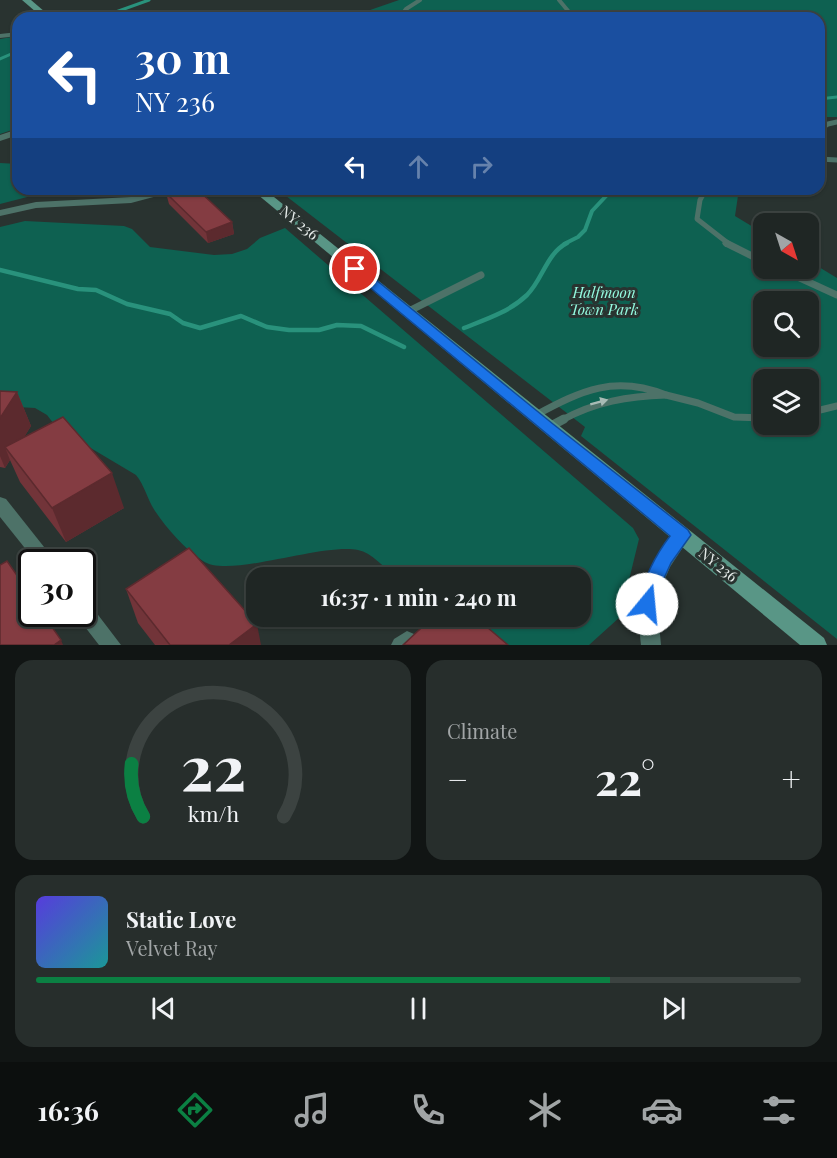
<!DOCTYPE html>
<html lang="en">
<head>
<meta charset="utf-8">
<style>
  body { margin:0; font-family:"Playfair Display",serif; background:#272e2c; color:#f1f3f6; height:100vh; display:flex; flex-direction:column; font-size:22px; white-space:nowrap }
  * { box-sizing:border-box; margin:0 }
  p { font-size:20px; color:#a1a5a6 }
  .icon { flex:none; width:33px; height:33px; fill:none; stroke:currentColor; stroke-width:2; stroke-linecap:round; stroke-linejoin:round }
  .map { position:relative; height:645px; overflow:hidden }
  .panel { display:flex; flex-direction:column; gap:15px; padding:15px; background:#111514; flex:1 }
  .panel>* { flex:none }
  .guide { position:absolute; left:12px; top:12px; width:813px; height:183px; border-radius:18px; box-shadow:0 2px 4px #0004,0 0 0 2px #3c4341; background:#1a4fa0; color:#fff; overflow:hidden }
  .needle { width:39px; rotate:141deg }
  .fabs { position:absolute; left:753px; top:213px; display:grid; gap:12px }
  .fabs a { display:grid; place-items:center; width:66px; height:66px; border-radius:12px; background:#1f2624; box-shadow:0 2px 4px #0004,0 0 0 2px #3c4341; font-size:30px }
  .speed { position:absolute; left:18px; top:549px; display:flex; gap:12px; font-size:30px; font-weight:700; text-align:center }
  .speed>* { display:grid; place-content:center; width:78px; height:78px; border-radius:50%; background:#1f2624; box-shadow:0 2px 4px #0004,0 0 0 2px #3c4341; line-height:1 }
  .speed .limit { border:3px solid #111; border-radius:9px; background:#fff; color:#111 }
  .pin { position:absolute; display:grid; place-items:center; width:51px; height:51px; color:#fff; margin:-26px; border:3px solid #fff; border-radius:50%; box-shadow:0 2px 6px #0007 }
  .me { position:absolute; width:66px; margin:-33px; rotate:17deg; stroke-linejoin:round; filter:drop-shadow(0 0 4px #0008) }
  .turn { display:flex; align-items:center; gap:21px; height:126px; padding:0 24px; font-size:27px }
  .turn .icon { width:78px; height:78px; stroke-width:2.5 }
  .turn b { display:block; font-size:42px; line-height:51px }
  .lanes { display:flex; align-items:center; height:57px; padding:0 24px; background:#0003; justify-content:center; gap:30px; direction:ltr }
  .lanes .off { opacity:.35 }
  .big { font-size:45px; font-weight:700; line-height:1.1 }
  .panel .tile { flex:1; display:flex; flex-direction:column; justify-content:center; gap:9px; min-width:0; padding:0 21px; border-radius:18px; background:#272e2c }
  .panel .dial { align-items:center; gap:0 }
  .dial svg { height:156px; overflow:visible; fill:none; stroke:#3c4341; stroke-width:7; stroke-linecap:round; text-anchor:middle }
  .dial text { fill:#f1f3f6; stroke:none }
  .song { display:flex; align-items:center; gap:18px }
  .cover { width:72px; height:72px; border-radius:9px; background:linear-gradient(135deg,hsl(250 70% 55%),hsl(180 70% 35%)) }
  .played { height:6px; border-radius:3px; background:linear-gradient(90deg,#0b8043 75%,#3c4341 75%) }
  .keys { display:flex; justify-content:space-around; direction:ltr }
  .heat { display:flex; justify-content:space-between; align-items:center; font-size:33px; direction:ltr }
  .panel .tiles { flex:1; display:grid; gap:15px; grid-template-columns:1fr 1fr }
  .tile:last-child { grid-column:span 2 }
  .trip { position:absolute; left:246px; top:567px; width:345px; height:60px; border-radius:18px; background:#1f2624; box-shadow:0 2px 4px #0004,0 0 0 2px #3c4341; font-weight:700; line-height:60px; text-align:center }
  .tab-bar { display:flex; height:96px; justify-content:space-around; align-items:center; background:#0c0f0e; color:#a1a5a6 }
  .tab-bar .icon { width:42px; height:42px }
  .tab-bar .on { color:#0b8043 }
  .tab-bar b { font-size:27px; color:#f1f3f6 }
  .map>svg:first-child { display:block }
  .green { fill:#0e6151; fill-rule:evenodd }
  .lines { fill:none; stroke-linecap:round; stroke-linejoin:round }
  .stream-far2 { stroke:#29927c; stroke-width:3 }
  .stream-far1 { stroke:#29927c; stroke-width:4 }
  .stream { stroke:#29927c; stroke-width:4.5 }
  .service-far3 { stroke:#4d7268; stroke-width:4 }
  .service-far2 { stroke:#4d7268; stroke-width:5 }
  .service-far1 { stroke:#4d7268; stroke-width:7 }
  .service { stroke:#4d7268; stroke-width:9 }
  .minor { fill:#4d7268; fill-rule:evenodd }
  .secondary { fill:#599686; fill-rule:evenodd }
  .wall { fill:#723439 }
  .shaded-wall { fill:#5c2a2e }
  .building { fill:#843c42; stroke:#5c2a2e; stroke-width:1.5 }
  .oneway { fill:#a8bbb5 }
  .route { fill:#1a73e8; stroke:#114b97; stroke-width:1.5 }
  .labels { text-anchor:middle; stroke-width:6; stroke-linejoin:round; paint-order:stroke }
  .street-label { font-size:15px; fill:#e5ebe9; stroke:#293330 }
  .park-label { font-size:15px; font-style:italic; fill:#94fbe0; stroke:#293330 }
</style>
</head>
<body>
<div class="map">
<svg width="837" height="645" viewBox="0 0 837 645">
  <rect width="100%" height="100%" fill="#293330"/>
  <g class="green">
    <polygon points="399,0 837,0 837,117 819,117 819,18 347,18"/>
    <polygon points="18,36 18,128 0,134 0,39"/>
    <polygon points="0,163 18,164 18,182 16,184 18,189 24,189 35,195 0,204"/>
    <path d="M 277,189 L 739,189 L 735,216 L 763,233 L 764,268 L 808,268 L 809,261 L 837,278 L 837,639 L 581,436 L 585,427 ZM 764,302 L 808,302 L 808,346 L 764,346 ZM 764,380 L 808,380 L 808,424 L 764,424 Z"/>
    <path d="M 25,221 L 124,226 L 132,229 L 150,247 L 214,255 L 232,254 L 247,249 L 260,238 L 285,228 L 633,528 L 639,539 L 628,584 L 631,607 L 589,645 L 502,645 L 462,617 L 580,616 L 580,578 L 394,577 C 384,567 372,553 358,550 C 320,543 228,579 203,561 C 185,549 167,529 155,511 C 147,499 145,486 136,475 L 57,428 L 47,415 L 35,408 L 0,406 L 0,227 Z"/>
  </g>
  <g class="lines">
    <g class="stream-far2">
      <polyline points="99,18 149,0"/>
      <polyline points="0,59 18,51"/>
      <polyline points="819,99 837,97"/>
    </g>
    <polyline class="stream-far1" points="564,244 578,237 585,230 592,211 607,195 618,189"/>
    <g class="stream">
      <polyline points="0,270 78,289 96,290 127,304 170,314 183,323 200,328 241,316 267,327 289,330 319,330 337,325 361,326 404,347"/>
      <path d="M 464,328 C 487,319 509,312 527,295 C 543,279 546,254 567,243"/>
    </g>
    <g class="service-far3">
      <polyline points="559,0 574,18"/>
      <polyline points="399,18 406,9 420,0"/>
    </g>
    <g class="service-far2">
      <polyline points="819,130 828,124 837,122"/>
      <polyline points="819,159 837,160"/>
      <polyline points="706,189 700,200 697,219 729,244"/>
    </g>
    <g class="service-far1">
      <polyline points="726,243 764,262"/>
      <polyline points="778,268 837,295"/>
      <polyline points="407,312 481,275"/>
      <polyline points="666,395 698,403 734,417 764,418"/>
      <polyline points="808,413 837,406"/>
      <path d="M 536,415 C 582,390 615,375 666,395 C 628,396 595,402 562,420"/>
    </g>
    <polyline class="service" points="549,427 564,419"/>
    <g class="minor">
      <polygon points="18,32 18,36 0,38 0,34"/>
      <polygon points="18,129 18,135 0,141 0,135"/>
      <polygon points="159,189 177,189 176,191 131,203 36,208 0,216 0,210 36,202 131,197"/>
      <polygon points="0,497 6,499 52,557 55,562 36,562 0,517"/>
      <path d="M 682,528 L 688,530 L 691,535 L 670,567 L 662,586 L 658,612 L 661,645 L 641,645 C 637,608 642,579 663,547 C 668,540 673,531 682,528 Z"/>
      <polygon points="82,601 89,603 121,645 99,645 75,614 82,614"/>
      <polygon points="407,631 414,634 417,640 415,645 391,645 394,639"/>
    </g>
    <g class="secondary">
      <polygon points="22,0 31,0 52,18 43,18"/>
      <polygon points="251,189 264,189 824,638 827,645 800,645"/>
    </g>
  </g>
  <g class="wall">
    <polygon points="166,193 232,222 234,234 208,243 169,204"/>
    <polygon points="0,391 17,392 31,426 24,437 124,508 66,542 20,482 10,460 5,468 0,467"/>
    <polygon points="126,589 261,645 155,645 138,623"/>
  </g>
  <g class="shaded-wall">
    <polygon points="232,222 234,234 208,243 206,232"/>
    <polygon points="17,392 31,426 12,457 5,447 10,460 5,468 0,456 0,418"/>
    <polygon points="112,473 124,508 66,542 52,508"/>
    <polygon points="257,624 261,645 229,645"/>
    <polygon points="61,640 63,645 54,645"/>
  </g>
  <g class="building">
    <polygon points="178,189 197,189 232,222 206,232 166,193"/>
    <polygon points="0,391 17,392 0,418"/>
    <polygon points="63,417 112,473 52,508 5,447"/>
    <polygon points="189,548 257,624 229,645 170,645 126,589"/>
    <polygon points="7,561 32,597 32,614 43,614 61,640 54,645 0,645 0,565"/>
    <polygon points="434,616 474,616 508,645 403,645"/>
  </g>
  <defs><path id="oneway-solid" d="M-6-.8H1V-3.2L6.5 0L1 3.2V.8H-6Z" transform="scale(1.5)"/></defs>
  <use class="oneway" href="#oneway-solid" transform="translate(599 402) rotate(-15)"/>
  <path class="route" d="M 355,265 L 359,266 L 553,424 L 688,530 L 691,535 L 671,563 L 661,585 L 654,610 L 647,612 L 640,610 L 638,604 C 644,578 654,557 670,536 L 350,271 L 348,269 L 350,266 Z"/>
  <g class="labels">
    <g class="street-label">
      <text transform="translate(299 223) rotate(39)" y="5">NY 236</text>
      <text transform="translate(718 565) rotate(39)" y="5">NY 236</text>
    </g>
    <g class="park-label">
      <text x="604" y="298">Halfmoon<tspan x="604" dy="17">Town Park</tspan></text>
    </g>
  </g>
</svg>
<div class="fabs">
<a><svg class="needle" viewBox="-14 -14 28 28"><path d="M0-13l5 13h-10z" fill="#e53935"/><path d="M0 13l5-13h-10z" fill="#a1a5a6"/></svg></a>
<a><svg class="icon" aria-label="search" viewBox="0 0 24 24"><circle cx="10" cy="10" r="6"/><path d="M15 15l6 6"/></svg></a>
<a><svg class="icon" aria-label="layers" viewBox="0 0 24 24"><path d="M12 4l9 5-9 5-9-5zM3 14l9 5 9-5"/></svg></a>
</div>
<div class="speed"><div class="limit">30</div></div>
<div class="pin" style="left:355px;top:269px;background:#d93025"><svg class="icon" aria-label="arrive" viewBox="0 0 24 24"><path d="M6 21V4h12l-3 4 3 4H6"/></svg></div>
<svg class="me" style="left:647px;top:604px" viewBox="-20 -20 40 40"><circle r="19" fill="#fff"/><path d="M0-13L10 11 0 6-10 11z" fill="#1a73e8"/></svg>
<div class="trip">16:37 · 1 min · 240 m</div>
<div class="guide">
<div class="turn"><svg class="icon" aria-label="left" viewBox="0 0 24 24"><path d="M17 20v-9H6M10 6l-5 5 5 5"/></svg><div><b>30 m</b>NY 236</div></div>
<div class="lanes"><svg class="icon" aria-label="left" viewBox="0 0 24 24"><path d="M17 20v-9H6M10 6l-5 5 5 5"/></svg><svg class="icon off" aria-label="ahead" viewBox="0 0 24 24"><path d="M12 20V5M6 11l6-6 6 6"/></svg><svg class="icon off" aria-label="right" viewBox="0 0 24 24"><path d="M7 20v-9h11M14 6l5 5-5 5"/></svg></div>
</div>
</div>
<section class="panel">
<div class="tiles">
<div class="tile dial"><svg viewBox="0 0 100 80">
<path d="M14 69A42 42 0 1 1 86 69"/>
<path d="M14 69A42 42 0 0 1 8 42" stroke="#0b8043"/>
<text x="50" y="56" font-size="32" font-weight="700">22</text>
<text x="50" y="72" font-size="11">km/h</text>
</svg></div>
<div class="tile"><p>Climate</p>
<div class="heat"><a>−</a><b class="big">22°</b><a>+</a></div>
</div>
<div class="tile">
<div class="song"><i class="cover"></i><div><b>Static Love</b><p>Velvet Ray</p></div></div>
<div class="played"></div>
<div class="keys"><svg class="icon" aria-label="previous" viewBox="0 0 24 24"><path d="M18 5L8 12l10 7zM5 5v14"/></svg><svg class="icon" aria-label="pause" viewBox="0 0 24 24"><path d="M8 5v14M16 5v14"/></svg><svg class="icon" aria-label="next" viewBox="0 0 24 24"><path d="M6 5l10 7-10 7zM19 5v14"/></svg></div>
</div>
</div>
</section>
<nav class="tab-bar">
<b>16:36</b>
<svg class="icon on" aria-label="directions" viewBox="0 0 24 24"><path d="M12 3l9 9-9 9-9-9zM9 14v-3h6M13 9l2 2-2 2"/></svg>
<svg class="icon" aria-label="music" viewBox="0 0 24 24"><path d="M9 18V5l10-2v13"/><circle cx="6" cy="18" r="3"/><circle cx="16" cy="16" r="3"/></svg>
<svg class="icon" aria-label="phone" viewBox="0 0 24 24"><path d="M5 4h4l2 5-3 2q2 4 5 5l2-3 5 2v4C11 20 4 13 5 4z"/></svg>
<svg class="icon" aria-label="climate" viewBox="0 0 24 24"><path d="M12 3v18M4 7l16 10M4 17L20 7"/></svg>
<svg class="icon" aria-label="car" viewBox="0 0 24 24"><path d="M5 17H2v-5l4-1 3-4h7l3 4 3 1v5h-3M9 17h6M6 11h13"/><circle cx="7" cy="17" r="2"/><circle cx="17" cy="17" r="2"/></svg>
<svg class="icon" aria-label="filters" viewBox="0 0 24 24"><path d="M4 7h16M4 17h16"/><circle cx="9" cy="7" r="2"/><circle cx="15" cy="17" r="2"/></svg>
</nav>
</body>
</html>
